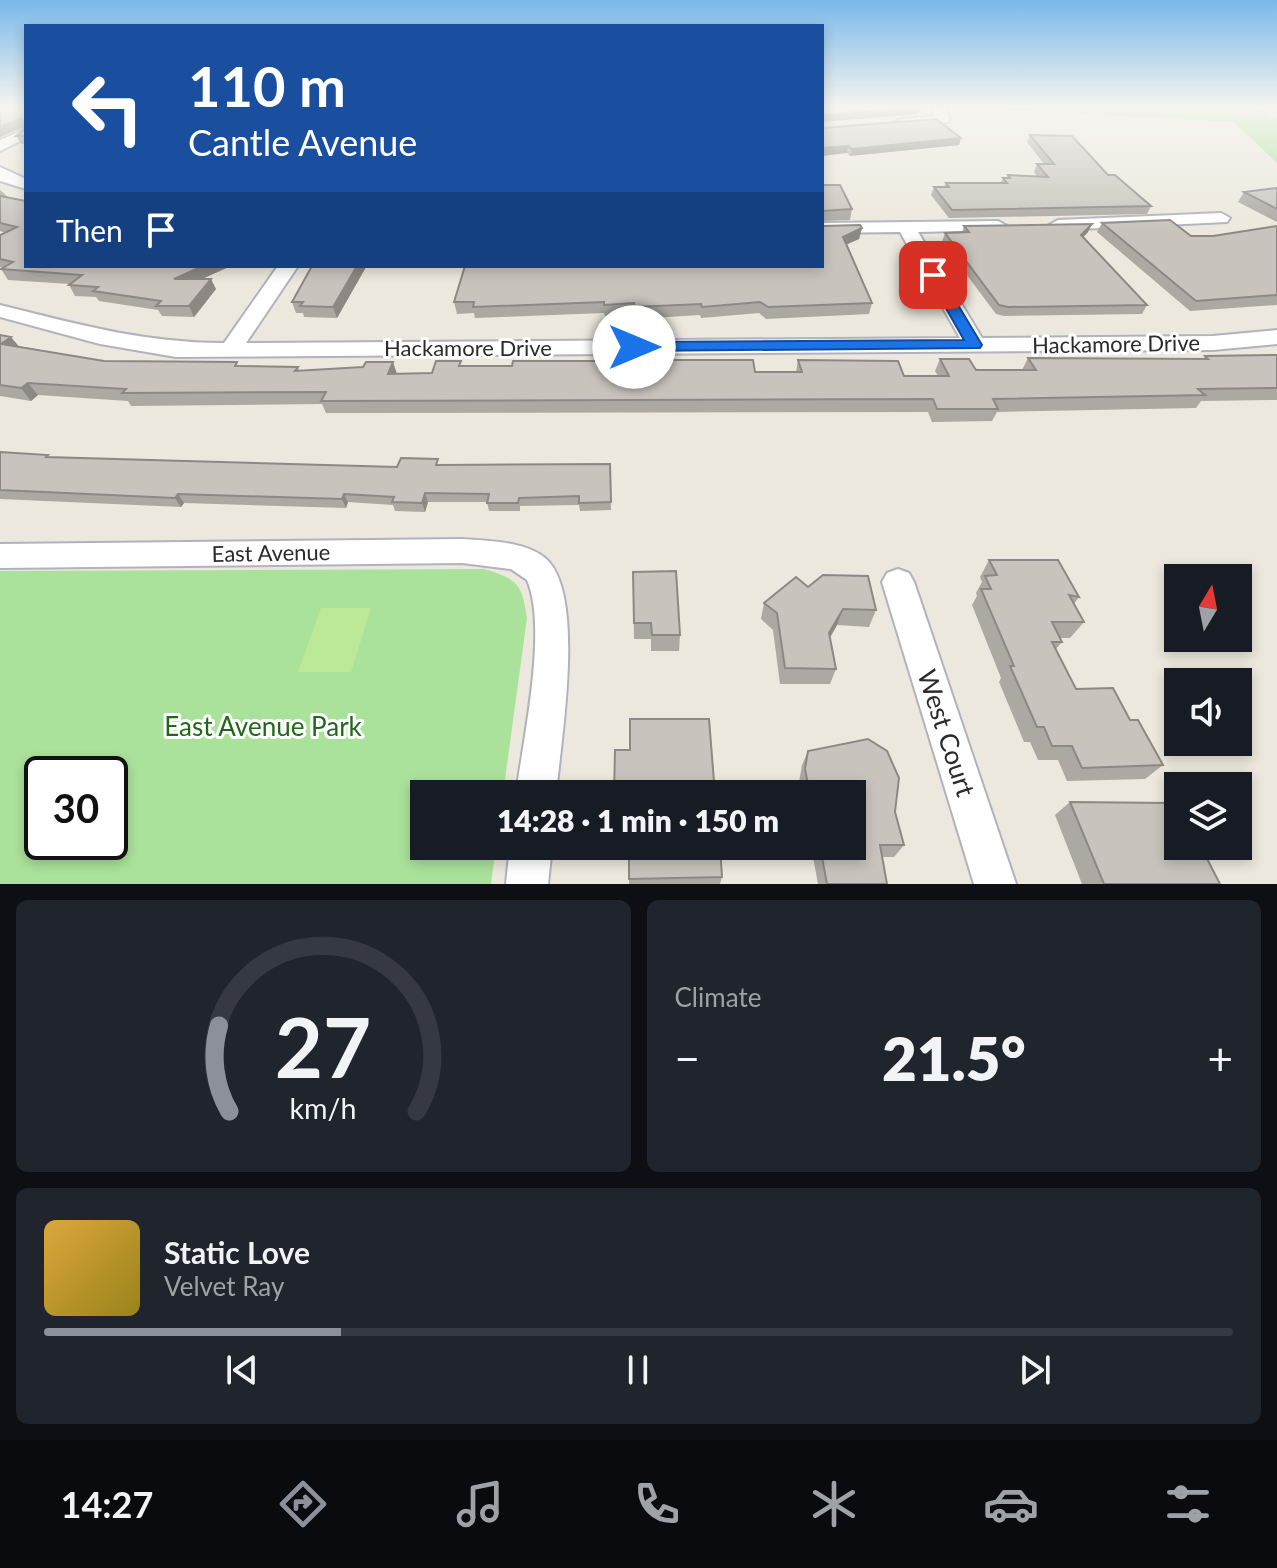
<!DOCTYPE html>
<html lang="en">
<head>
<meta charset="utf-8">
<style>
  body { margin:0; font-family:Lato,sans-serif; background:#20242c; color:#f1f3f6; height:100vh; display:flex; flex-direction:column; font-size:30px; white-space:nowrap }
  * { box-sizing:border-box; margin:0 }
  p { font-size:26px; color:#9ea1a6 }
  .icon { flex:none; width:44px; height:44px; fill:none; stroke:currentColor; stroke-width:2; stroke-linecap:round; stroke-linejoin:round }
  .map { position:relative; height:884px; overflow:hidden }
  .sheet { display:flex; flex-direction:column; gap:16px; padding:16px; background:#0d0f14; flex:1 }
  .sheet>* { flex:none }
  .banner { position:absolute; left:24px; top:24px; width:800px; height:244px; border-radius:0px; box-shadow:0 4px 12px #0003; background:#1a4fa0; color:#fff; overflow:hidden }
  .needle { width:52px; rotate:10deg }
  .tools { position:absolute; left:1164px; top:564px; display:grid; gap:16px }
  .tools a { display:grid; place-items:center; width:88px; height:88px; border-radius:0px; background:#171b24; box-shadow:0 4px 12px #0003; font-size:40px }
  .speed { position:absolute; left:24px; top:756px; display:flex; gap:16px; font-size:40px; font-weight:700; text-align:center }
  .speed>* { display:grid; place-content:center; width:104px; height:104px; border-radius:50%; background:#171b24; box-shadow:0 4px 12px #0003; line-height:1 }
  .speed .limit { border:4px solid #111; border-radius:12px; background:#fff; color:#111 }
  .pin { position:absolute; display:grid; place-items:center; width:68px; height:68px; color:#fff; margin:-34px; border-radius:16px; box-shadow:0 4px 12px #0006 }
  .me { position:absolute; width:88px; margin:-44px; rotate:90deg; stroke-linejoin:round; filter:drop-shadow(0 0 6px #0008) }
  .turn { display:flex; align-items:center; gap:28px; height:168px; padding:0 32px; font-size:36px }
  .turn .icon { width:104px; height:104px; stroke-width:2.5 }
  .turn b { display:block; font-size:56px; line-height:68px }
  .then { display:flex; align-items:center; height:76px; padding:0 32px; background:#0003; gap:16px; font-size:30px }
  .big { font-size:60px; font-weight:800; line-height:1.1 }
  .sheet .widget { flex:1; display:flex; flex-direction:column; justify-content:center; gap:12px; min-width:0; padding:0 28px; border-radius:12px; background:#20242c }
  .sheet .dial { align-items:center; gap:0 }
  .dial svg { height:208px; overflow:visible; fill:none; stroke:#363941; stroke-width:7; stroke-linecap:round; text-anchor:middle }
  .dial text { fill:#f1f3f6; stroke:none }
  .song { display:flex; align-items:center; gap:24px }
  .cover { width:96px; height:96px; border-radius:12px; background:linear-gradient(135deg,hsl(40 70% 55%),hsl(50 70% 35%)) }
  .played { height:8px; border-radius:4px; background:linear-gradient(90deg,#8c9099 25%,#363941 25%) }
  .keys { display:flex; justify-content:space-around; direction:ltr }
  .heat { display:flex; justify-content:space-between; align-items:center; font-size:44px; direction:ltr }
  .sheet .tiles { flex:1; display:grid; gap:16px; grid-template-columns:1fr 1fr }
  .widget:last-child { grid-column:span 2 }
  .trip { position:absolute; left:410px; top:780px; width:456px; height:80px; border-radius:0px; background:#171b24; box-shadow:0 4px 12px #0003; font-weight:800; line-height:80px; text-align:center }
  .tabs { display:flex; height:128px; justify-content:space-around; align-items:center; background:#090b0e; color:#9ea1a6 }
  .tabs .icon { width:56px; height:56px }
  .tabs .on { color:#8c9099 }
  .tabs b { font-size:36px; color:#f1f3f6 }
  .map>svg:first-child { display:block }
  .green { fill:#abe29b; fill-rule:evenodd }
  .pitch { fill:#bce997 }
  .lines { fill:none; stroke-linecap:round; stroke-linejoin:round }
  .minor-casing { stroke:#b1b2be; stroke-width:4 }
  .minor { fill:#fff; fill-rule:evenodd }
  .wall { fill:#aca9a3 }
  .shaded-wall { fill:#8c8984 }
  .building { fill:#c8c4bd; stroke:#8c8984; stroke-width:2 }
  .route { fill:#1a73e8; stroke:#114b97; stroke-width:2 }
  .labels { text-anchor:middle; stroke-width:6; stroke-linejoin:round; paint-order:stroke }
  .street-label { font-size:22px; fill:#2b2b2b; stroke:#fff }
  .near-park-label { font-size:26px; fill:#22671c; stroke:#fff }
  .near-street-label { font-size:26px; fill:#2b2b2b; stroke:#fff }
</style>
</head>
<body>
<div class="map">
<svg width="1277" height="884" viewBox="0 0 1277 884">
  <rect width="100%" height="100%" fill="#ece8dd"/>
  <g class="green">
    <polygon points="957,107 1250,107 1277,118 1277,163 1234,122"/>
    <path d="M 484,569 C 518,579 522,584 527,618 L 503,794 L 424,794 L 424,846 L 496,846 L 491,884 L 0,884 L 0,571 ZM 42,774 L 110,774 L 110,842 L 42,842 Z"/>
  </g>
  <polygon class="pitch" points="321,608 371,608 351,672 298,672"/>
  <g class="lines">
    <defs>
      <g id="minor">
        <polygon points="931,107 945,107 950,119 948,122 901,127 894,123 901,119 935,116"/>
        <polygon points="26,129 26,138 0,151 0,140"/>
        <polygon points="0,167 26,179 26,189 0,181"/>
        <polygon points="1221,213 1230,218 1227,222 1058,230 1049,225 1058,220"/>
        <path d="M 998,221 L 1007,226 L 1004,230 L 918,232 L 982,338 L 1213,336 L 1277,330 L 1277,344 L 1213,350 L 176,357 L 100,344 L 0,317 L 0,305 C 76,324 145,343 224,343 L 278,266 L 298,266 L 246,343 L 960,338 L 900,232 L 822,233 L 822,223 Z"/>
        <path d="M 462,539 C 488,541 532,541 550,563 C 584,605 561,740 556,794 L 516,794 C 523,740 548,629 527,580 L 511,569 L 462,563 L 0,568 L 0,544 Z"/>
        <polygon points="898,569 909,573 914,582 1016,884 974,884 882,582 887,573"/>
        <polygon points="510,846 552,846 548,884 506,884"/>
      </g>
    </defs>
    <use href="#minor" class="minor-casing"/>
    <use href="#minor" class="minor"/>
  </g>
  <g class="wall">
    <polygon points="0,107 26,107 26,144 21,144 16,136 24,130 24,127 0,137"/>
    <polygon points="822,128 961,138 959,145 850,156"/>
    <polygon points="1030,135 1108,175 1151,206 1147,214 949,218 931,195 934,187 944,187 946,183 1001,183 1003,178 1007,178 1008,175 1037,176 1034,172 1037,164 1044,164 1027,142"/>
    <polygon points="822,185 852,209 850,220 822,221"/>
    <polygon points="1277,188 1277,222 1238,202 1244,192"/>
    <polygon points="0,190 8,197 26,266 231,266 202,279 216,289 194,317 162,316 158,310 99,301 96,297 75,296 69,285 70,284 8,280 1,269 3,268 0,267 0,235 6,233 0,231"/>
    <polygon points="1102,223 1191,236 1213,236 1277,226 1277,305 1190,311 1097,232"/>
    <polygon points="824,226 862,228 859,239 847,244 872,303 869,314 766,319 759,313 701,318 700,315 635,319 634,314 605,316 604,313 475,318 474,313 457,314 454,302"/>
    <polygon points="964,226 1088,232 1083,237 1147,305 1142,314 1004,316 996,314 942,242 945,233 962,233"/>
    <polygon points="312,266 442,266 441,267 366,267 337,318 304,317 303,313 296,313 292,302"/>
    <polygon points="0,335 18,346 104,361 298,367 299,370 397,374 432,373 462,366 611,379 654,378 654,360 755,372 796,372 798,360 904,376 938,376 935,371 940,359 976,370 1022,370 1028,358 1203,359 1205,356 1277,355 1277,400 1201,401 1196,408 997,412 992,421 932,422 928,412 326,413 322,404 131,406 128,401 38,395 31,401 0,396"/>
    <polygon points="0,452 50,457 397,467 610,464 611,510 580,511 579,505 520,506 520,511 489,511 487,502 428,502 425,512 395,511 393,505 348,502 346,508 184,503 181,507 0,499"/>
    <polygon points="989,560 1079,597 1074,604 1084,622 1070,638 1060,638 1062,642 1056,649 1076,689 1130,720 1163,765 1145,779 1067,781 1058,760 1038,760 1030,742 1024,742 999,682 1001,678 972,605 977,596 976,593 982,582 980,577"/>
    <polygon points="633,572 680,635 679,651 651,651 651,639 634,639"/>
    <polygon points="808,587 876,610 869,627 837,625 830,638 836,669 830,684 780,684 773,630 761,619 764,603"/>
    <polygon points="808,751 895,812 904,845 894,857 882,857 887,884 818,884 811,846 852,846 852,794 802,794 799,782 802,765"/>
    <polygon points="1070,802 1178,846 1220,884 1082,884 1055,815"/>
    <polygon points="614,846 720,846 722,877 720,884 629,884 629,852 614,853"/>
  </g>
  <g class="shaded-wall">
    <polygon points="920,108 918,114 822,122 823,115"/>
    <polygon points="22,118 26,126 0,137 0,127"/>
    <polygon points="961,138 959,145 850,156 852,149"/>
    <polygon points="848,146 847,153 822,156 822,148"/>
    <polygon points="1092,224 1088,232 1077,244 1081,235"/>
    <polygon points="862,228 859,239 841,247 843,237"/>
    <polygon points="203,266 231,266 179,289 174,279"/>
    <polygon points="357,266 365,266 366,267 337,318 333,307"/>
    <polygon points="211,279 216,289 194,317 189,306"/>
    <polygon points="11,337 21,349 1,344"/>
    <polygon points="393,362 397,374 388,374"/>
    <polygon points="28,383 38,395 31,401 21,388"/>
    <polygon points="425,493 428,502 425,512 422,503"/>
    <polygon points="178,494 184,503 181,507 175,498"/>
    <polygon points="344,494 348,502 346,508 342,499"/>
    <polygon points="843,609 837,625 823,649 829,633"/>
  </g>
  <g class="building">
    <polygon points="0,107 26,107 26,136 16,136 24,130 22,118 0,127"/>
    <polygon points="822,107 919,107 920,108 823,115 822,122"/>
    <polygon points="936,119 961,138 852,149 848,146 822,148 822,128"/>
    <polygon points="1030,135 1072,136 1108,175 1115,175 1151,206 952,210 934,187 949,187 946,183 1007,183 1003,178 1010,178 1008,175 1048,177 1037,164 1054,164"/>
    <polygon points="822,185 840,185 852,209 822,211"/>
    <polygon points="1277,188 1277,209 1244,192"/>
    <polygon points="0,196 26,201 26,266 203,266 174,279 211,279 189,306 156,306 161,301 93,291 98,287 69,285 82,275 1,269 13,262 0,259 0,235 17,227 0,223"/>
    <polygon points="1170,220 1191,236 1213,236 1277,226 1277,295 1196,301 1102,223"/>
    <polygon points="822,224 824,226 860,225 862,228 843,237 872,303 768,307 760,302 702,307 701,304 635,307 634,303 604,305 604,302 473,307 474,302 454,302 465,266 822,266"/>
    <polygon points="1092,224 1081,235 1147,305 1008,307 999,305 945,233 969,232 964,226"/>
    <polygon points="312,266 357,266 333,307 300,306 303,302 292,302"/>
    <polygon points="0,335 11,337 1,344 104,361 237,362 235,366 298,367 295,371 363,367 366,362 393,362 388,374 432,373 436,361 461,361 459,366 512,366 513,361 611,361 610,379 655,378 654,360 753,360 755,372 802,372 798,360 898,361 904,376 949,376 940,359 969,359 976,370 1036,370 1028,358 1208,359 1205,356 1277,355 1277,388 1198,389 1205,395 993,399 998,409 937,409 933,399 321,401 326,392 122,393 126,389 28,383 21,388 0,385"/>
    <polygon points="0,452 48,455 46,457 397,467 401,458 438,459 436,465 610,464 611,502 579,503 579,496 519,498 518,503 487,503 489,494 425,493 422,503 392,502 394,497 344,494 342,499 178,494 175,498 0,490"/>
    <polygon points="989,560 1058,560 1079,597 1069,595 1084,622 1052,622 1062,642 1052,642 1076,689 1113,688 1130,720 1138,720 1163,765 1082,768 1072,746 1052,746 1044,727 1037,727 1010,666 1014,666 981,589 991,589 985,576 997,575"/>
    <polygon points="676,571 680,635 652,635 651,623 634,623 633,572"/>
    <polygon points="823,575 868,576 876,610 843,609 829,633 836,669 785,668 777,613 764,603 796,577 808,587"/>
    <polygon points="630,719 709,719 715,794 614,794 615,750 630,750"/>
    <polygon points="868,739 887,751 899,778 895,812 904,845 880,845 887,884 827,884 820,846 852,846 852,794 810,794 805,769 808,751"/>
    <polygon points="1070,802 1168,803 1178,822 1178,846 1190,846 1191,848 1202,849 1220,884 1104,884"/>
    <polygon points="629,846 720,846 722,877 629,879"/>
  </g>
  <linearGradient id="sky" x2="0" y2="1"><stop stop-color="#79b8ea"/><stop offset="0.46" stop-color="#f6f5f0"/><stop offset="1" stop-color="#f6f5f0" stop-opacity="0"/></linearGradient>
  <rect width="1277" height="231" fill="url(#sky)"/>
  <polygon class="route" points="933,270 940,275 982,345 980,348 634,351 626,347 634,342 964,340 927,275"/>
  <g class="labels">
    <g class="street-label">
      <text transform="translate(1116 344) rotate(-1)" y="8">Hackamore Drive</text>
      <text x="468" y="356">Hackamore Drive</text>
      <text transform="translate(271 553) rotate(-1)" y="8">East Avenue</text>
    </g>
    <g class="near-park-label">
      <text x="263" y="736">East Avenue Park</text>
    </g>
    <g class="near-street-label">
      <text transform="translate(946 733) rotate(72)" y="9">West Court</text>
    </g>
  </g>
</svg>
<div class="tools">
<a><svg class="needle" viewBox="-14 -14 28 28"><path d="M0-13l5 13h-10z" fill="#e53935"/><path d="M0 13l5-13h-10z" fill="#9ea1a6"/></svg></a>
<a><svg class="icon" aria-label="sound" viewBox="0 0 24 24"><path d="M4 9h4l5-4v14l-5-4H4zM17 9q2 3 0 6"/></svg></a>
<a><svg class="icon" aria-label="layers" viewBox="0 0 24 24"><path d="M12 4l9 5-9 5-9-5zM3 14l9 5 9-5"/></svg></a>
</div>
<div class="speed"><div class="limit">30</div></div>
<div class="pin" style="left:933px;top:275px;background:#d93025"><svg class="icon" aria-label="arrive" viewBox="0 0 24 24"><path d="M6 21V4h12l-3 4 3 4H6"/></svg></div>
<svg class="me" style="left:634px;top:347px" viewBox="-20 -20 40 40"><circle r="19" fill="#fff"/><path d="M0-13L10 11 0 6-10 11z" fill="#1a73e8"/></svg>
<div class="trip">14:28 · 1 min · 150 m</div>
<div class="banner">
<div class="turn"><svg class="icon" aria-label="left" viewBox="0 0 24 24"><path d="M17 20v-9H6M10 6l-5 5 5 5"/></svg><div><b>110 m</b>Cantle Avenue</div></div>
<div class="then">Then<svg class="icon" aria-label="arrive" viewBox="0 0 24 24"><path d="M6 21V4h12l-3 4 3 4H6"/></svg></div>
</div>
</div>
<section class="sheet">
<div class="tiles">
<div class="widget dial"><svg viewBox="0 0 100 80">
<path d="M14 69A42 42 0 1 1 86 69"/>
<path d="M14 69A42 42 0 0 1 10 36" stroke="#8c9099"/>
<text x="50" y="56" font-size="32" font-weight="700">27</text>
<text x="50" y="72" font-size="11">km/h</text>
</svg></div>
<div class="widget"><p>Climate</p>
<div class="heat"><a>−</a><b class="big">21.5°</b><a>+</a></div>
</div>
<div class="widget">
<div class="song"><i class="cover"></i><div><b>Static Love</b><p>Velvet Ray</p></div></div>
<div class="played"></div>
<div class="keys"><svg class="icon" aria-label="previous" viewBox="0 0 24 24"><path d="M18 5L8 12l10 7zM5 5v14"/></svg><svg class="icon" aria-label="pause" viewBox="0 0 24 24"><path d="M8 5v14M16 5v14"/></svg><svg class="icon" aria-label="next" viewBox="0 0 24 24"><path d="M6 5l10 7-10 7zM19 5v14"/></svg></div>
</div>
</div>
</section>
<nav class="tabs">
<b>14:27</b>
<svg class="icon on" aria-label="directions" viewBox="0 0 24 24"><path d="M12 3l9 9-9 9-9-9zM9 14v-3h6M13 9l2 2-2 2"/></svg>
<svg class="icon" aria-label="music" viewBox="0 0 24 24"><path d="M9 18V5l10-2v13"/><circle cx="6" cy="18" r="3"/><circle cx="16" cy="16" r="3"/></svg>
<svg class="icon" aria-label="phone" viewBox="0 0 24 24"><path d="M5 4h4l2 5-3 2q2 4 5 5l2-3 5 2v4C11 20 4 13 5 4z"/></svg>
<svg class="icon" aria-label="climate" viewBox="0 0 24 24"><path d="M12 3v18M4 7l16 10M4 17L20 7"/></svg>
<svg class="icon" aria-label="car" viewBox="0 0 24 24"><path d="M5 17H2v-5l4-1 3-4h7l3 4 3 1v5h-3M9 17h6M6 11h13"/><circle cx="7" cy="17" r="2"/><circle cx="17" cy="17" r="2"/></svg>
<svg class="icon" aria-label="filters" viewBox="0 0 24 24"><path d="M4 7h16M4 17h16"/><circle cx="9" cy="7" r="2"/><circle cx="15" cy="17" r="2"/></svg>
</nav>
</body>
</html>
